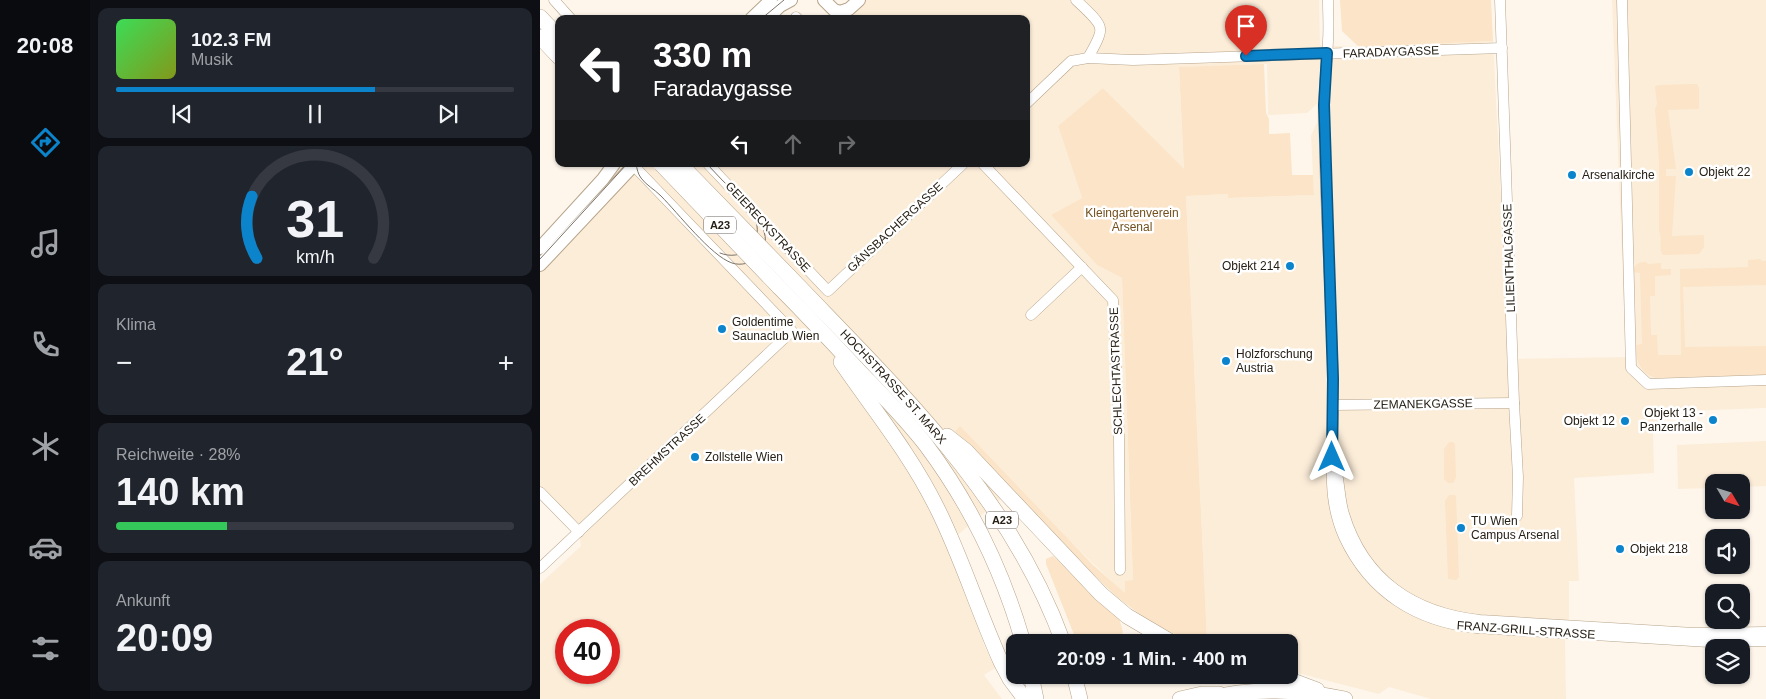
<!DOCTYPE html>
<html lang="de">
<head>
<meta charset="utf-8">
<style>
  body { margin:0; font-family:Helvetica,sans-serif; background:#20242c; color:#f1f3f6; height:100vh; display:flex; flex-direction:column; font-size:19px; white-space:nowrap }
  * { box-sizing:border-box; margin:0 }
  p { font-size:16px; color:#9ea1a6 }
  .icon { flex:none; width:28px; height:28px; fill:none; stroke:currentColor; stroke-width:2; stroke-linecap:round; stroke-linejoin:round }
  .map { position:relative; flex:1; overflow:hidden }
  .sheet { display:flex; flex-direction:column; gap:8px; padding:8px; background:#0d0f14; width:450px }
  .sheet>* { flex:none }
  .hud { position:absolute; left:15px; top:15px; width:475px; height:152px; border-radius:10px; box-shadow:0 1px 4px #0004; background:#202124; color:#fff; overflow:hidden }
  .needle { width:32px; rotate:128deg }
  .buttons { position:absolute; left:1165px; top:474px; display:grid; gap:10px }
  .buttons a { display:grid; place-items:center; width:45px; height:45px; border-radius:10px; background:#171b24; box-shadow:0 1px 4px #0004; font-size:25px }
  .speed { position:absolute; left:15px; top:619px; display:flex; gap:10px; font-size:25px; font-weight:700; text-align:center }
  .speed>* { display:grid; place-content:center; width:65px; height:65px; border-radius:50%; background:#171b24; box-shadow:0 1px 4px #0004; line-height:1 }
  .speed .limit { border:8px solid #d22; background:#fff; color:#111 }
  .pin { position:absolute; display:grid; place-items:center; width:42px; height:42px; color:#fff; margin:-51px -21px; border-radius:50% 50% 50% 0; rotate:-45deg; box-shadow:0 0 5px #0007 }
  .pin .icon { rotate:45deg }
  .me { position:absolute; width:55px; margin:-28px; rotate:0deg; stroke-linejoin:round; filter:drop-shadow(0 0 4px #0008) }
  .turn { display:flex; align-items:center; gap:18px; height:105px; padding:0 15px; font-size:22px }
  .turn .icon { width:65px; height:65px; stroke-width:2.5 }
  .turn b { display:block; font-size:35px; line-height:42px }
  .lanes { display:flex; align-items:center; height:48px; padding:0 15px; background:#0003; justify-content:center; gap:25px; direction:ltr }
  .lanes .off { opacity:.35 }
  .big { font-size:38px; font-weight:800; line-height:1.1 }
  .sheet .card { flex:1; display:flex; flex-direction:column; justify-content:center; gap:8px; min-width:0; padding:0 18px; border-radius:10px; background:#20242c }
  .sheet .dial { align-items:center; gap:0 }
  .dial svg { height:130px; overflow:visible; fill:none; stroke:#363941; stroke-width:7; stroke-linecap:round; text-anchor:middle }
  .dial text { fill:#f1f3f6; stroke:none }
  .song { display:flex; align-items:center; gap:15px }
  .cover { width:60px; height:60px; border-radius:8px; background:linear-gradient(135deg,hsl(130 70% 55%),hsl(70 70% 35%)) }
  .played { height:5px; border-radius:2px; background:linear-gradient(90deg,#0c84cc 65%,#363941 65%) }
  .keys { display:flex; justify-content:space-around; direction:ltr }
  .heat { display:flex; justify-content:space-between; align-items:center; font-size:28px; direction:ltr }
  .charge { height:8px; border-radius:4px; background:linear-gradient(90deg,#34c759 28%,#363941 0) }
  .trip { position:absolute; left:466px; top:634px; width:292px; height:50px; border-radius:10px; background:#171b24; box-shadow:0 1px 4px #0004; font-weight:800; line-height:50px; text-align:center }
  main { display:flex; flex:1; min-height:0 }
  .dock { display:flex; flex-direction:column; width:90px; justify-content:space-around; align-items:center; background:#090b0e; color:#9ea1a6 }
  .dock .icon { width:35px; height:35px }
  .dock .active { color:#0c84cc }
  .dock b { font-size:22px; color:#f1f3f6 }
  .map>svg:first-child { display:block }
  .built { fill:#fcedd9; fill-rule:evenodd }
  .green { fill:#fbe4c7 }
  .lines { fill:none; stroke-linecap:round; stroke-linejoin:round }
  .minor-casing { stroke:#b7a48b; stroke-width:11 }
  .major-casing { stroke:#b7a48b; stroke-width:14 }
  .highway-casing { stroke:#b7a48b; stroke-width:16 }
  .minor { stroke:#fff; stroke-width:10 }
  .major { stroke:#fff; stroke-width:12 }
  .highway { stroke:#fff; stroke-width:15 }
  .tram { stroke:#7c746a; stroke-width:1 }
  .highway-bridge-casing { stroke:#b7a48b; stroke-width:16; stroke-linecap:butt }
  .highway-bridge { stroke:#fff; stroke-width:15 }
  .route-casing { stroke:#085685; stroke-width:12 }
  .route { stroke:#0c84cc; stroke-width:9 }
  .poi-dot { fill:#0c84cc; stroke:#fff; stroke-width:2 }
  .labels { text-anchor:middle; stroke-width:5; stroke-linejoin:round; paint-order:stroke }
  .shield { fill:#fff; stroke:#68635c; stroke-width:1 }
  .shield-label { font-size:11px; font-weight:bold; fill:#272016 }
  .street-label { font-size:12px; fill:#272016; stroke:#fff }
  .poi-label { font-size:12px; fill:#272016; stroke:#fff; text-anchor:start }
  .park-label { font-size:12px; fill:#71501e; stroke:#fff }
</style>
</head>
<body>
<main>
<nav class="dock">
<b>20:08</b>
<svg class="icon active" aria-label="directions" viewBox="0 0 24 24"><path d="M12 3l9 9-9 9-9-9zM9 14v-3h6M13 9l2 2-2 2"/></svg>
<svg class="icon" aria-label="music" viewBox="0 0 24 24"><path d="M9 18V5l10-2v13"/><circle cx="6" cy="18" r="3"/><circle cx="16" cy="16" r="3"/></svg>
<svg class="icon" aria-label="phone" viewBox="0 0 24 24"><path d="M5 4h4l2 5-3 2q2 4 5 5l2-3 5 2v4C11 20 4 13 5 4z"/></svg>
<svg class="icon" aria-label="climate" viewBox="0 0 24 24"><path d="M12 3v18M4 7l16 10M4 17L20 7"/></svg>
<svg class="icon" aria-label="car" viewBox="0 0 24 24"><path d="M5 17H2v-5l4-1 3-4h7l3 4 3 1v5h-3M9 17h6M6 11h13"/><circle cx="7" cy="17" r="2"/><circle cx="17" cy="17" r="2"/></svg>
<svg class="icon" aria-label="filters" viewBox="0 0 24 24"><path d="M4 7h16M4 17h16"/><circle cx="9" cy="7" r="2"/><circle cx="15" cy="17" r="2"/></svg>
</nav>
<section class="sheet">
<div class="card">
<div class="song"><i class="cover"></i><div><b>102.3 FM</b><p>Musik</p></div></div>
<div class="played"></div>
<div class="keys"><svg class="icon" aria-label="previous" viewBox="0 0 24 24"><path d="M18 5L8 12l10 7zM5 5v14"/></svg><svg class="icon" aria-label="pause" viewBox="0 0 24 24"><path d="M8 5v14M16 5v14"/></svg><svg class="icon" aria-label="next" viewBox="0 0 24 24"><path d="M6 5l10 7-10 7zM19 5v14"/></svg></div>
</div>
<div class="card dial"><svg viewBox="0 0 100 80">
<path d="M14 69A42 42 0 1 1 86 69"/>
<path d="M14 69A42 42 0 0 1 11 31" stroke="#0c84cc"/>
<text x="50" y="56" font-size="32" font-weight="700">31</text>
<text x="50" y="72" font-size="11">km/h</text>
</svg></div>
<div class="card"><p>Klima</p>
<div class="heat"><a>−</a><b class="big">21°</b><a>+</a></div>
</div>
<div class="card"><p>Reichweite · 28%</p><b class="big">140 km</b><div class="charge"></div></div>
<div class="card"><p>Ankunft</p><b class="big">20:09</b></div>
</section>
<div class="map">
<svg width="1226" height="699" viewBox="0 0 1226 699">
  <rect width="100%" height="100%" fill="#fef6eb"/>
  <g class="built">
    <path d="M 314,0 L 779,0 L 780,45 L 820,47 L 953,41 L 969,359 L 1086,357 L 1072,0 L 1226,0 L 1226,408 L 1119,412 L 1120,433 L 1113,433 L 1114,473 L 1034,478 L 1039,581 L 1029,581 L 1029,630 L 1026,630 L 1025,642 L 1026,699 L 891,699 L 849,687 L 839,694 L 750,671 L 750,642 L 671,642 L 667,640 L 646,196 L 688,194 L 688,198 L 774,195 L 771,136 L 777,122 L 777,104 L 767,113 L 728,115 L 727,64 L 639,67 L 644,170 L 563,88 L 518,126 L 542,198 L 511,215 L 557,265 L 582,278 L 593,581 L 585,594 L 474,488 L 408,543 L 445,647 L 455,668 L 444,675 L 462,699 L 0,699 L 0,584 L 41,546 L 39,532 L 0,491 L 0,268 L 91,164 L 486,164 L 486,19 L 310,19 ZM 26,630 L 69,630 L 69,672 L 26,672 Z"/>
    <polygon points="1226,441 1226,486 1201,487 1201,482 1174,482 1174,488 1138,489 1137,445"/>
  </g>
  <g class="green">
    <polygon points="800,0 951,0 953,41 819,47 802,31"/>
    <polygon points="724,64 726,113 729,119 729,134 750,133 752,175 773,175 774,195 688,198 688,194 646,196 667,640 671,642 651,642 640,637 606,619 577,597 552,573 415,431 420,426 553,565 585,593 585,581 593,580 582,278 557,265 511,215 542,198 518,126 563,88 644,169 639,67"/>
    <path d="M 1157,84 L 1159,88 L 1159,109 L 1128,110 L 1136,169 L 1126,169 L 1126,176 L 1136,176 L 1132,236 L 1164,235 L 1164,247 L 1159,254 L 1123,255 C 1118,248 1123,239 1119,231 L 1119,161 L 1115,109 L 1117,104 L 1115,87 L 1118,85 Z"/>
    <path d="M 1220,259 L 1222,261 L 1226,261 L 1226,285 L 1143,287 L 1145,347 L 1226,346 L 1226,375 L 1116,378 C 1100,373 1096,361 1096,345 L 1102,344 L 1100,273 L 1093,272 C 1094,264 1099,262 1106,262 L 1108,264 L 1121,263 L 1121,269 L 1131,269 L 1131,275 L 1115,276 L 1115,296 L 1110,296 L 1111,335 L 1117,335 L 1118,355 L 1141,355 L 1140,269 L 1208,267 L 1208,260 Z"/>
    <polygon points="909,442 913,442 915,444 916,478 913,483 908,483 904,479 904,449"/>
    <polygon points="909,495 914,495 916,496 919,577 916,580 908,579 905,501"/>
    <polygon points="513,556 579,618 583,632 579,642 537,642 506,564 506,559"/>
  </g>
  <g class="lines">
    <defs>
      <g id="minor">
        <polyline points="14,0 31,19"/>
        <path d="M 536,0 C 542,6 559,20 560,28 C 562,35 551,52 548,58"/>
        <path d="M 788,0 C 788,14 789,28 788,41 C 787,63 784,84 784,105 C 784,196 791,286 793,377 C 794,403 793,430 792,456 C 791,485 792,510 804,537 C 830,593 877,622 937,628 L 1169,642 L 1226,641"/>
        <polyline points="960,0 974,403 978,477 977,516"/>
        <polyline points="1082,0 1091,368 1108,384 1226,380"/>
        <polyline points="256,17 258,19"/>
        <polyline points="486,104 531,61 548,58 593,60 962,48"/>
        <polyline points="168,164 288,291 423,164"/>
        <polyline points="443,164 573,300 579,436 580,570"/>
        <polyline points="491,315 542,267"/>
        <polyline points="793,405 974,403"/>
        <path d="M 795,465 C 800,481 799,498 804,514 C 824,580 874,613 940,620 L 1154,633 L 1226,632"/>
        <polyline points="0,492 39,532"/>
        <polyline points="0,568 252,331 93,165"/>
      </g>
      <g id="major">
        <polyline points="284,0 294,10 300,12 309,9 319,0"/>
        <polyline points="211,19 231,0"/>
        <polyline points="227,19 240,6 251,0"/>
        <polyline points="0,248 63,179 74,164"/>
        <polyline points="0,265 95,164"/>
      </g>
      <g id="highway">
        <polyline points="0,17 19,37"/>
        <polyline points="0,37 19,57"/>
        <path id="s1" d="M 249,276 C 356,388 469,493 523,642"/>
        <path d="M 238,286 C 266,314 293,343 320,372 C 343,396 366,419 386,445 C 430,504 463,572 483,642"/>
        <path d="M 301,362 C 334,410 371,455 397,508 C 422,558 438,611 461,662 L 470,679 L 485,699"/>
        <polyline points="407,436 426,451 561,594 587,616 631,642"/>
        <polyline points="491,675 496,699"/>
        <polyline points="534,675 540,699"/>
        <polyline points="731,675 753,681 777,690"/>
        <polyline points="640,699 662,694 679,694"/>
        <path d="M 669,699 C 710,687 763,690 805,699"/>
      </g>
    </defs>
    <use href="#minor" class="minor-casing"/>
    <use href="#major" class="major-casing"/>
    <use href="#highway" class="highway-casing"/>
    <use href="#minor" class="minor"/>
    <use href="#major" class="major"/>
    <use href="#highway" class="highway"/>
    <g class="tram">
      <polyline points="221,19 244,0"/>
      <path d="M 96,164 C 97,169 98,174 101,178 C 106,185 114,189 121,196 C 138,213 171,256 192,263 C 201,266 211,263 217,258 C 240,236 210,209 196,194 C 186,184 176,174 167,164"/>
      <path d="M 180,253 C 202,262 223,244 216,221"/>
      <polyline points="0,259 87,164"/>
    </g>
    <defs>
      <g id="highway-bridge">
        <polyline points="121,164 238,286"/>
        <polyline points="140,164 249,276"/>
      </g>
    </defs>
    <use href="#highway-bridge" class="highway-bridge-casing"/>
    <use href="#highway-bridge" class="highway-bridge"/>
  </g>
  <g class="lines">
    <defs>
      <polyline id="route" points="706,56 787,53 784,105 793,379 792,457"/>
    </defs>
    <use href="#route" class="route-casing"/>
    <use href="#route" class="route"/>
  </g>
  <g class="poi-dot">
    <circle cx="1149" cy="172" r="5"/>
    <circle cx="1032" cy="175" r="5"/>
    <circle cx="750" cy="266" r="5"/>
    <circle cx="182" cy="329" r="5"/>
    <circle cx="686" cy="361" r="5"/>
    <circle cx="1173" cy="420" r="5"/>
    <circle cx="1085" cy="421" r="5"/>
    <circle cx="155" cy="457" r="5"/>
    <circle cx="921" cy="528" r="5"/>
    <circle cx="1080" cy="549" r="5"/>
  </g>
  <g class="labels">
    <g class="shield">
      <rect x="164" y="216.5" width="32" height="17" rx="4"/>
      <rect x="446" y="511.5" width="32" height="17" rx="4"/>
    </g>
    <g class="shield-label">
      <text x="180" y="229">A23</text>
      <text x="462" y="524">A23</text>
    </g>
    <g class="street-label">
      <text transform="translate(851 52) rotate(-2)" y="4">FARADAYGASSE</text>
      <text transform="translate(228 227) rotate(47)" y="4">GEIERECKSTRASSE</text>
      <text transform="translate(355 227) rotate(-43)" y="4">GÄNSBACHERGASSE</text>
      <text transform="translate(969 258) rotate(-92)" y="4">LILIENTHALGASSE</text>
      <text transform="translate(576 371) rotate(-92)" y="4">SCHLECHTASTRASSE</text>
      <text dy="4" stroke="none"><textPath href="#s1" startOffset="152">HOCHSTRASSE ST. MARX</textPath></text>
      <text transform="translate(883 404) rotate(-1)" y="4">ZEMANEKGASSE</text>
      <text transform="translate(127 450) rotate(-43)" y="4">BREHMSTRASSE</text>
      <text transform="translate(986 630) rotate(4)" y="4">FRANZ-GRILL-STRASSE</text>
    </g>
    <g class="poi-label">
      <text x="1159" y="176">Objekt 22</text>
      <text x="1042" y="179">Arsenalkirche</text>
      <text x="740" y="270" text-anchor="end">Objekt 214</text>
      <text x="192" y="326">Goldentime<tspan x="192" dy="14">Saunaclub Wien</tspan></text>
      <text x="696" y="358">Holzforschung<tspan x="696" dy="14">Austria</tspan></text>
      <text x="1163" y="417" text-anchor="end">Objekt 13 -<tspan x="1163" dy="14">Panzerhalle</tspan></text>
      <text x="1075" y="425" text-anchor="end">Objekt 12</text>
      <text x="165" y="461">Zollstelle Wien</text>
      <text x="931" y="525">TU Wien<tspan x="931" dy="14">Campus Arsenal</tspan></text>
      <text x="1090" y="553">Objekt 218</text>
    </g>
    <g class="park-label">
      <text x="592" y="217">Kleingartenverein<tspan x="592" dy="14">Arsenal</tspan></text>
    </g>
  </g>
</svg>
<div class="buttons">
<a><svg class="needle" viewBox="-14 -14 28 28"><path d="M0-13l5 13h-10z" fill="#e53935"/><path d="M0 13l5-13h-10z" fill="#9ea1a6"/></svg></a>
<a><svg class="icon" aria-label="sound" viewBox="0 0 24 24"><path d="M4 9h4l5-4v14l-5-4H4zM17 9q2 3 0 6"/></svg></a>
<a><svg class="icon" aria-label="search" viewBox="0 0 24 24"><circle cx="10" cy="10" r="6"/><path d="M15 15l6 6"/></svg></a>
<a><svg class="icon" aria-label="layers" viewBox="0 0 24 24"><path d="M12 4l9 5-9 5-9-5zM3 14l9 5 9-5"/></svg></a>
</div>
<div class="speed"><div class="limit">40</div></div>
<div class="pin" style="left:706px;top:56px;background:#d93025"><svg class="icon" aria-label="arrive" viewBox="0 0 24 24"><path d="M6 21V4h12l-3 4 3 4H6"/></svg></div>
<svg class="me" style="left:792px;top:457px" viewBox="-20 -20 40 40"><path d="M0-17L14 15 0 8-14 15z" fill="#0c84cc" stroke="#fff" stroke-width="4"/></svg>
<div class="trip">20:09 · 1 Min. · 400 m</div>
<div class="hud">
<div class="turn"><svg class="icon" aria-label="left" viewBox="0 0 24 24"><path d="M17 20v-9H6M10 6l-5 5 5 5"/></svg><div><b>330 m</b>Faradaygasse</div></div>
<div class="lanes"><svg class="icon" aria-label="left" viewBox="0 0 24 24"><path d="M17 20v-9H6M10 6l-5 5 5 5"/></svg><svg class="icon off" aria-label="ahead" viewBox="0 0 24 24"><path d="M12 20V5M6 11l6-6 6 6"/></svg><svg class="icon off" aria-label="right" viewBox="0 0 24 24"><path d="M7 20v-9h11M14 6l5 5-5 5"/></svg></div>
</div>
</div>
</main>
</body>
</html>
